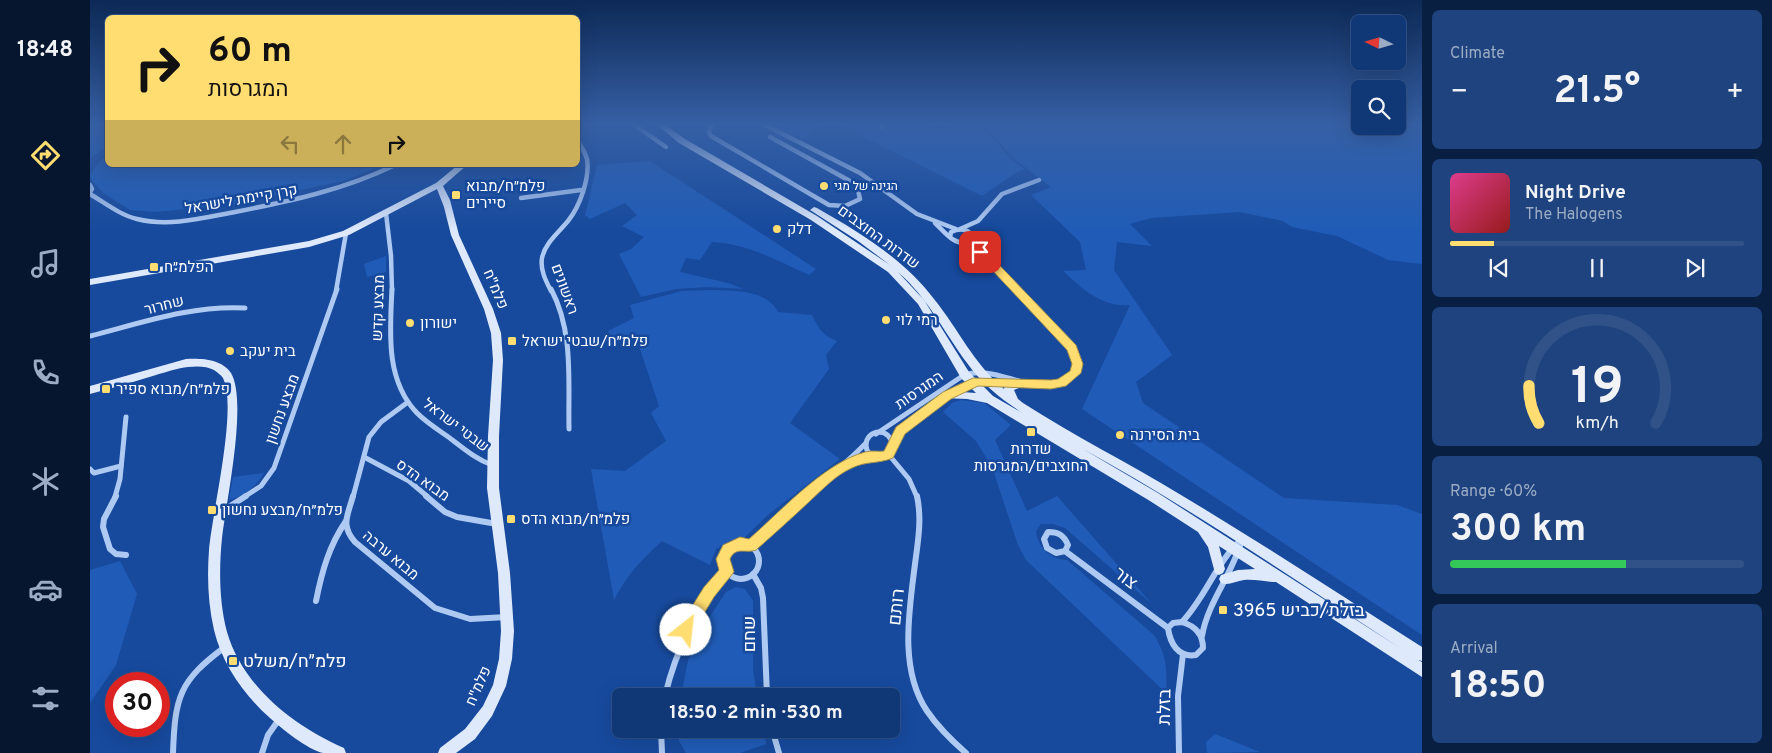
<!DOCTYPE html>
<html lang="en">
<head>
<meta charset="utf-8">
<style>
  body { margin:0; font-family:Overpass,Heebo,sans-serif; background:#1e437e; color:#f1f3f6; height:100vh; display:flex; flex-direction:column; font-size:19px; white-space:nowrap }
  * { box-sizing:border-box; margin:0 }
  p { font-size:16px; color:#9cacc5 }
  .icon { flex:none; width:28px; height:28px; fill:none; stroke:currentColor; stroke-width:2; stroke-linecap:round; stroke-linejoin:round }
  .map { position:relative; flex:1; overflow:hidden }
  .details { display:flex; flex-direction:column; gap:10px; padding:10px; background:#091f41; width:350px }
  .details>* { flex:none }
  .top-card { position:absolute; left:15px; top:15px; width:475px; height:152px; border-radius:8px; box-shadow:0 5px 20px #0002,0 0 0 1px #305288; background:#ffdd70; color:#111; overflow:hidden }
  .needle { width:32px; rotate:275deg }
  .tools { position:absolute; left:1261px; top:15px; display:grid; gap:10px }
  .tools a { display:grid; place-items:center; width:55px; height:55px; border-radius:8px; background:#113876; box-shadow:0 5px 20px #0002,0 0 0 1px #305288; font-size:25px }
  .speed { position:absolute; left:15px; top:672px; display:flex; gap:10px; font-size:25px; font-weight:700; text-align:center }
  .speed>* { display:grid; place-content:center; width:65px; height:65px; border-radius:50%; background:#113876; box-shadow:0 5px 20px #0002,0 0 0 1px #305288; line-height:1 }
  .speed .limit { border:8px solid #d22; background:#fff; color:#111 }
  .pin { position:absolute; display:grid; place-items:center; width:42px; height:42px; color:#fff; margin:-21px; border-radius:10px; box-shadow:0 2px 8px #0006 }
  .me { position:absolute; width:55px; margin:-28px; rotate:29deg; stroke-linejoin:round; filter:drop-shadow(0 0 4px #0008) }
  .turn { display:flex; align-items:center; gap:18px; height:105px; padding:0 20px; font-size:22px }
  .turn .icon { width:65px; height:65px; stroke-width:2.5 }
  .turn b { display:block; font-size:35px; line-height:42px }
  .lanes { display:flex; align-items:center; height:48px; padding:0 20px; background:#0003; justify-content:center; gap:25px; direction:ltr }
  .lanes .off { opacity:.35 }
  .big { font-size:38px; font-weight:700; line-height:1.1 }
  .details .widget { flex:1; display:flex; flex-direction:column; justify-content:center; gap:8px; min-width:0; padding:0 18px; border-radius:8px; background:#1e437e }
  .details .dial { align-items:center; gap:0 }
  .dial svg { height:130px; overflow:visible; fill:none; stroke:#305288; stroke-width:7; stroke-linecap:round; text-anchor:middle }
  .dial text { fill:#f1f3f6; stroke:none }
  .song { display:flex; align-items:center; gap:15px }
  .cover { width:60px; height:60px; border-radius:8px; background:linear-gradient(135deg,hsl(330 70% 55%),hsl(0 70% 35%)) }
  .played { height:5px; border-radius:2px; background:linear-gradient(90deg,#ffdd70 15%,#305288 15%) }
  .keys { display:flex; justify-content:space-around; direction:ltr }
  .heat { display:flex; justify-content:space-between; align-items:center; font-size:28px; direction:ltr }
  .charge { height:8px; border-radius:4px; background:linear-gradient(90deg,#34c759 60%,#305288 0) }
  .trip { position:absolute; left:522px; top:688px; width:288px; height:50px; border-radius:8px; background:#113876; box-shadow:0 5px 20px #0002,0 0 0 1px #305288; font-weight:700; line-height:50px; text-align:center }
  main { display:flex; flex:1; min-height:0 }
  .tabs { display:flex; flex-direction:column; width:90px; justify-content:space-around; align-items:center; background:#07162f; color:#9cacc5 }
  .tabs .icon { width:35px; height:35px }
  .tabs .selected { color:#ffdd70 }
  .tabs b { font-size:22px; color:#f1f3f6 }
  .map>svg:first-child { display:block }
  .green { fill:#205cb7 }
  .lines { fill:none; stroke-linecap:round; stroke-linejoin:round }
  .street-far2 { stroke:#afcaf2; stroke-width:4.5 }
  .street-far1 { stroke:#afcaf2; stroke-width:5 }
  .street { stroke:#afcaf2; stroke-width:6 }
  .secondary { fill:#dee9fc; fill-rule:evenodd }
  .route { fill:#ffdd70; stroke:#a69049 }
  .poi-dot { fill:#ffdd70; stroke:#174a9d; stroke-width:2 }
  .labels { text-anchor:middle; stroke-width:5; stroke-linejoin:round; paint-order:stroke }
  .far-poi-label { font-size:12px; fill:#fff; stroke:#174a9d; text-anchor:start }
  .poi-label { font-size:15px; fill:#fff; stroke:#174a9d; text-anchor:start }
  .street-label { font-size:15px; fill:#fff; stroke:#174a9d }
  .near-street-label { font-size:18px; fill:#fff; stroke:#174a9d }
  .near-poi-label { font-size:18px; fill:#fff; stroke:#174a9d; text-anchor:start }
</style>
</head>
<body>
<main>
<nav class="tabs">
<b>18:48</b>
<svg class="icon selected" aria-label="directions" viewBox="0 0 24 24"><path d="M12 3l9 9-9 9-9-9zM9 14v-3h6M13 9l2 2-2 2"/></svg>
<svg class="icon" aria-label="music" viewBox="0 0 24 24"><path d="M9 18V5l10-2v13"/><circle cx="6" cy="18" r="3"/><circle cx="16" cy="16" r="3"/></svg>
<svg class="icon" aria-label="phone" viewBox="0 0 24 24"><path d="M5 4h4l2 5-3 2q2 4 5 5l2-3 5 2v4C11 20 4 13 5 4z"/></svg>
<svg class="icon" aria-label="climate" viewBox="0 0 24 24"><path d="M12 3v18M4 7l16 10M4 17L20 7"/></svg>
<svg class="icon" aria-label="car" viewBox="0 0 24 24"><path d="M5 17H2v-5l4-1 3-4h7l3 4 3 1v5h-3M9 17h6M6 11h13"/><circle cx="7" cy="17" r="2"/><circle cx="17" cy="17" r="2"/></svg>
<svg class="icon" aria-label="filters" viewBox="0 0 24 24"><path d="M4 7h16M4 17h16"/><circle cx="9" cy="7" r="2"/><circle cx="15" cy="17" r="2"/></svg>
</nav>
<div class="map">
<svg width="1332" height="753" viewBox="0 0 1332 753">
  <rect width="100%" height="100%" fill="#174a9d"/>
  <g class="green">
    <polygon points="0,124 17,124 18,146 0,158"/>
    <polygon points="685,124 734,124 714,139"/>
    <polygon points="747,124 821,124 857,130 897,131 921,159 935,169 924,174 892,196"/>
    <path d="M 834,124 L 1270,124 L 1270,126 L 1308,126 L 1308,124 L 1332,124 L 1332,264 L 1298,260 L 1247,236 L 1202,227 L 1193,221 L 1150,212 L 1061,218 L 1040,224 L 1062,246 L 1027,242 L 1024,270 L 1082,355 L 1046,382 L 1053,403 L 1194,498 L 1307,505 L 1332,514 L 1332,635 L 992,409 L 1040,305 C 1011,307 994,290 973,271 L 996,270 L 990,242 L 941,195 L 961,187 L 923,158 L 898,129 L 859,128 Z"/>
    <path d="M 17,156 L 18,165 L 293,165 L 254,181 L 144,204 L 66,212 L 40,210 L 13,193 L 0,178 C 1,169 10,161 17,156 Z"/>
    <path d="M 560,161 L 726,269 L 719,275 C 688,261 656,243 622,242 L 610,260 L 596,258 L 590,272 L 638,283 L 654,289 L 617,287 L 586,289 L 551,297 L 529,254 L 541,249 L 554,237 L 532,226 L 547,215 L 535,203 L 500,219 L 495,215 L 507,165 Z"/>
    <polygon points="296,256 296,272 277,277 274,264"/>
    <path d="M 622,290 C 644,291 676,289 688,312 L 722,315 C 728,328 733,336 747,341 L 736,355 L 739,369 L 700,423 L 750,459 L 679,514 L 655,537 L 639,541 L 626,549 L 620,565 L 572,541 C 552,559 536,576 524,600 L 501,469 L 535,471 L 576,441 L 561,413 L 569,406 L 546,337 L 524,344 L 518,331 L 544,318 L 540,305 L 592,291 Z"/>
    <path d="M 871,400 L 894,403 L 921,425 L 905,440 L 937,511 L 967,496 L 1062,604 L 975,528 L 963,524 L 951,524 L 946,531 C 948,548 960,559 977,560 L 1064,635 C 1077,656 1077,669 1076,693 L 936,560 L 928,545 L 902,467 L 886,441 L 853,412 L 862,403 Z"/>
    <path d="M 174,473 C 166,487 154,496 139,500 L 143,477 Z"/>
    <polygon points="30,561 47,594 26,665 0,703 0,570"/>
    <polygon points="646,587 655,589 663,601 663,670 667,696 591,696 598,660 617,621 636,592"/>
    <polygon points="588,729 674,729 676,744 650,753 596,753 589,741"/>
    <polygon points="1125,734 1170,752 1117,753 1116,742"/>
  </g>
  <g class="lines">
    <g class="street-far2">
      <polyline points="543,124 576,147"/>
      <polyline points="622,124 619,132 621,136 739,205 755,206 770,199 767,186 760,181 680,137"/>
      <polyline points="673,124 770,173 827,214 866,229"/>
      <polyline points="792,127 793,124"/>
      <polyline points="0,185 2,189 0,192"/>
      <path d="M 0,194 C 15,203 30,215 47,219 C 79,227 113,218 145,212 C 200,201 254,190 305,165"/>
      <polyline points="431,198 491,190"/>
      <polyline points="296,213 301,256 302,291"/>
      <path d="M 845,223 C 856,233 863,245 879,243 L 883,237 C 878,228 870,228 861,232 L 860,237"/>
      <polyline points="870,229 888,221 912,194 949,180"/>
      <polyline points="883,237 890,252"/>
      <polyline points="871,244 890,252 928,291"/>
      <polyline points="246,291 256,233"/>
      <path d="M 461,291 C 456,281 450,270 452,258 C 455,243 469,232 478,221 C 490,206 500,178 497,159 C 495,153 492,147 488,142"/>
    </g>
    <g class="street-far1">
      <path d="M 302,289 C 300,331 295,380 327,413 C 336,422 347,429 357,436 C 372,447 385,459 402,465"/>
      <path d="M 461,289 C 484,332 478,382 479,429"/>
      <path d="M 0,336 C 51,323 102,305 155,308"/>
      <circle cx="789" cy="445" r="13"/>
      <path d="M 786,434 L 874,375 C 893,369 910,376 929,381"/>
      <path d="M 803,445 C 809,430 821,422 834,413 C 848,402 865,386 882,383 C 909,378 936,388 962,385 C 978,383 992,371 985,354 C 977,335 942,305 927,289"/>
      <polyline points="799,455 819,479 827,497"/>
      <polyline points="274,457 319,481 338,497"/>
      <polyline points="759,463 783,456"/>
      <polyline points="0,469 4,473 31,466"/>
      <polyline points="25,497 30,479 36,417"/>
      <polyline points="154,497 171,486 184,468 247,289"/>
      <polyline points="263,497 279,437 291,422 318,402"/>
      <path d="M 715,497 C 735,479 756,464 775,444"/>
    </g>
    <g class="street">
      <polyline points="26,496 14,519 13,527 20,549 26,554 36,555"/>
      <path d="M 263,496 C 258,515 250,525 265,542 L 345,608 L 380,619 L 417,617"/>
      <polyline points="336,496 355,512 367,517 407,524"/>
      <path d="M 827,496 C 832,519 828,541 825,564 C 819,612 809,669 837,711 C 848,727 861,740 876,753"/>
      <polyline points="131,512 156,496"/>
      <path d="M 958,532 C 968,532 974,535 978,545 L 975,551 L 966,553 L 957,548 L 954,539 Z"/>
      <circle cx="651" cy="561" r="18"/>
      <polyline points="661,546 716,496"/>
      <polyline points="975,551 1078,628"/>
      <polyline points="663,574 671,588 673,598 677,696"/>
      <path d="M 226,601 C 232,571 239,546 256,521"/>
      <path d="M 1092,622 C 1105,626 1113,634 1113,648 L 1106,655 C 1088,658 1080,643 1078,628 L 1083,623 Z"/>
      <path d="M 1092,622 C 1116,597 1126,562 1152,539"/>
      <path d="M 1112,636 C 1118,601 1143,574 1152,539"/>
      <path d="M 575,696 C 586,649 606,609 637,572"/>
      <polyline points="571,729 572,753"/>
      <polyline points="682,729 689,753"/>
      <path d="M 83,753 C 85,697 89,681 135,647"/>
      <polyline points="172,753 178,735 190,718"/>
      <polyline points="1089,753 1088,696 1093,654"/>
    </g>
    <g class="secondary">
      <path d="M 566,124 L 574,124 L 595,139 L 727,216 L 800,265 L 768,241 L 720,210 L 724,207 L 727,208 C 769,232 814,259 844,299 C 869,330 883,363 914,389 L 915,385 L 927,380 L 931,381 L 932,384 L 931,387 L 924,390 L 928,399 L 933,403 C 984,436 1039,463 1091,495 C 1173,544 1252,596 1332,647 L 1332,661 L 1328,660 L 1332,662 L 1332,677 L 1186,582 C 1175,582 1165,579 1154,580 C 1146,581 1138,586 1131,583 L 1129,579 L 1131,575 L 1148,570 L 1165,569 L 1129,546 L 1135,569 L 1133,573 L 1129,575 L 1125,573 L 1118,547 L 1108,532 L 1060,501 L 897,403 L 877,399 L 853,398 L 852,395 L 853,392 L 857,391 L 886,393 L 871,378 L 828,304 L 798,272 L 721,220 L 589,143 ZM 808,272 C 838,298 854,332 877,363 C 892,384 912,400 934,414 L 903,396 L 879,372 L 834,300 ZM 993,449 C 1102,509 1205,580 1310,648 L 1068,493 Z"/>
      <polygon points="368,165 377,165 353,186 360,200 369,235 403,309 411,333 413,360 409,436 409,488 420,573 424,631 422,659 416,686 402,716 385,739 366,753 348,753 350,748 375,729 393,706 403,685 409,659 411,631 408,573 397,488 398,436 403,360 401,333 394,309 361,235 354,207 347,189 259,235 219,247 0,285 0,279 219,241 253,231 346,183"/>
      <path d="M 96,359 C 111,358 132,359 141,373 C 158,402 136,502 132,538 C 129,568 129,602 137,632 C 153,687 204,726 254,748 L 256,753 C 249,753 240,753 233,753 C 218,750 191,728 180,718 C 154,695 132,664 124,630 C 118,604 117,577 119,550 C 122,513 148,408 133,378 C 131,375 127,372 124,370 C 117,366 107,366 98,367 C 88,368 76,372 66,375 C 44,382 22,388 0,394 L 0,386 Z"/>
    </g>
  </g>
  <linearGradient id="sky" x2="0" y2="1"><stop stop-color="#0d2956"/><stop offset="0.54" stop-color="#3660a5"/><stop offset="1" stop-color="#3660a5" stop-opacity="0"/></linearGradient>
  <rect width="1332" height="230" fill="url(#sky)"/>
  <path class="route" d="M 890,248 L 894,249 L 986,345 L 993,364 L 991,373 L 976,386 L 961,389 L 888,386 L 861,399 L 815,434 L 803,458 C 789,464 776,461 762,468 C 746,475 733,489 720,501 C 702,518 684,534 666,550 C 655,554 646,546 640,559 L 644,572 L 624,597 L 601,635 L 596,637 L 591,635 L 589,630 L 591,624 L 614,587 L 629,570 L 626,559 L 633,545 L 650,537 L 659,539 C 691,511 734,463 775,452 C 782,450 788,452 794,451 L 806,427 L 853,392 L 883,378 L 961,380 L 968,379 L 980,371 L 982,364 L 977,350 L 887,254 L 885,252 Z"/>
  <g class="poi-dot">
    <circle cx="734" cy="186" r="5"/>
    <rect x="361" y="190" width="10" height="10" rx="2.5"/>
    <circle cx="687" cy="229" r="5"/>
    <rect x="59" y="262" width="10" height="10" rx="2.5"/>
    <circle cx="796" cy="320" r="5"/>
    <circle cx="320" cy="323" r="5"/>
    <rect x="417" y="336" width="10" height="10" rx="2.5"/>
    <circle cx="140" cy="351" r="5"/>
    <rect x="11" y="384" width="10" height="10" rx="2.5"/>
    <rect x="936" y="427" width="10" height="10" rx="2.5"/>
    <circle cx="1030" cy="435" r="5"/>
    <rect x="117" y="505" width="10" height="10" rx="2.5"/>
    <rect x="416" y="514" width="10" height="10" rx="2.5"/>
    <rect x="1128" y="605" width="10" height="10" rx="2.5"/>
    <rect x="138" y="656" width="10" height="10" rx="2.5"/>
  </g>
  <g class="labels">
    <g class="far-poi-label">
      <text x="744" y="190">הגינה של מגי</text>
    </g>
    <g class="poi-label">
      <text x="376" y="191">פלמ״ח/מבוא<tspan x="376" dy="17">סיירים</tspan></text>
      <text x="697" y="234">דלק</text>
      <text x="74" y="272">הפלמ״ח</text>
      <text x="806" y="325">רמי לוי</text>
      <text x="330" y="328">ישורון</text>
      <text x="432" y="346">פלמ״ח/שבטי ישראל</text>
      <text x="150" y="356">בית יעקב</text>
      <text x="26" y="394">פלמ״ח/מבוא ספיר</text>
      <text x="1040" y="440">בית הסירנה</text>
      <text x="941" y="454" text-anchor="middle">שדרות<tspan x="941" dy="17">החוצבים/המגרסות</tspan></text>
      <text x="132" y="515">פלמ״ח/מבצע נחשון</text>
      <text x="431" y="524">פלמ״ח/מבוא הדס</text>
    </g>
    <g class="street-label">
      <text transform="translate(151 199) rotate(-10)" y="5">קרן קיימת לישראל</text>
      <text transform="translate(789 237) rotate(36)" y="5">שדרות החוצבים</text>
      <text transform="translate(406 289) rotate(67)" y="5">פלמ"ח</text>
      <text transform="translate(475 289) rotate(70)" y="5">ראשונים</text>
      <text transform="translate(74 305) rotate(-14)" y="5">שחרור</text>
      <text transform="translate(288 308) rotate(-88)" y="5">מבצע קדש</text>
      <text transform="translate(829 390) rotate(-35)" y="5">המגרסות</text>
      <text transform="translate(192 409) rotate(-70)" y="5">מבצע נחשון</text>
      <text transform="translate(366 425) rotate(37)" y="5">שבטי ישראל</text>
      <text transform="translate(333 480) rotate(35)" y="5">מבוא הדס</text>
      <text transform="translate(301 555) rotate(40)" y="5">מבוא ערבה</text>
      <text transform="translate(388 686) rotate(-66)" y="5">פלמ"ח</text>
    </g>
    <g class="near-street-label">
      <text transform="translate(1036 578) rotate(37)" y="6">צור</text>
      <text transform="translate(806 607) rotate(-84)" y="6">רותם</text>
      <text transform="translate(659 634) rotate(-90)" y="6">שחם</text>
      <text transform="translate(1074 707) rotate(-89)" y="6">בזלת</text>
    </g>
    <g class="near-poi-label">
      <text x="1143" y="616">בזלת/כביש 3965</text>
      <text x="153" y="667">פלמ״ח/משלט</text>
    </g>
  </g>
</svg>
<div class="tools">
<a><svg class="needle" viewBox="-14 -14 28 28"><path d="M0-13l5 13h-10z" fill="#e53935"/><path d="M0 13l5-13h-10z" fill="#9cacc5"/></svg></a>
<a><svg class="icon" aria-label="search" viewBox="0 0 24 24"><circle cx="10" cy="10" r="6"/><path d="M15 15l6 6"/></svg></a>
</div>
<div class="speed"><div class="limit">30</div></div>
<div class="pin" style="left:890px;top:252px;background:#d93025"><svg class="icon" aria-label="arrive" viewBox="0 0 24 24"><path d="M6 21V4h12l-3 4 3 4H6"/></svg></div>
<svg class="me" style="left:596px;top:630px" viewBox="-20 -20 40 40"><circle r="19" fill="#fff"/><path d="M0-13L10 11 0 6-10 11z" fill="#ffdd70"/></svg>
<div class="trip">18:50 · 2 min · 530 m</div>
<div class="top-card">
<div class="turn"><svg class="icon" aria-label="right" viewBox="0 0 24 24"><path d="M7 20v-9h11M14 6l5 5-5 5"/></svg><div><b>60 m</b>המגרסות</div></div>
<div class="lanes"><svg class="icon off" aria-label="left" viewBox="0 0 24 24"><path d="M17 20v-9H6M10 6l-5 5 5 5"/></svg><svg class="icon off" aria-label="ahead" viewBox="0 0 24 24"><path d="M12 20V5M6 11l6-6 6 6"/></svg><svg class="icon" aria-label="right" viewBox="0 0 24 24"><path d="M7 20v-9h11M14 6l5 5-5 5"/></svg></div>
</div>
</div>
<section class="details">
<div class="widget"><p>Climate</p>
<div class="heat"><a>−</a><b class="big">21.5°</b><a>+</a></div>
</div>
<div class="widget">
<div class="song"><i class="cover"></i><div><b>Night Drive</b><p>The Halogens</p></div></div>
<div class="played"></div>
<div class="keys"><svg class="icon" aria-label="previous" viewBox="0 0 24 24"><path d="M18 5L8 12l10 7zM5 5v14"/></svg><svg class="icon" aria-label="pause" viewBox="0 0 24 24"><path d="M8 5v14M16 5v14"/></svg><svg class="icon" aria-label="next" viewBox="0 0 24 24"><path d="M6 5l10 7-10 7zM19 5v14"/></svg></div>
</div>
<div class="widget dial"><svg viewBox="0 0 100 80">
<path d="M14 69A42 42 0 1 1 86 69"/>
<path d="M14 69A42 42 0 0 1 8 46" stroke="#ffdd70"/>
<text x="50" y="56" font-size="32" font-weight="700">19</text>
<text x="50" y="72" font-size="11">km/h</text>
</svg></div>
<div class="widget"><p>Range · 60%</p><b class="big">300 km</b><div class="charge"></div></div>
<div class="widget"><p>Arrival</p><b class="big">18:50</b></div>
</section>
</main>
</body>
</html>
